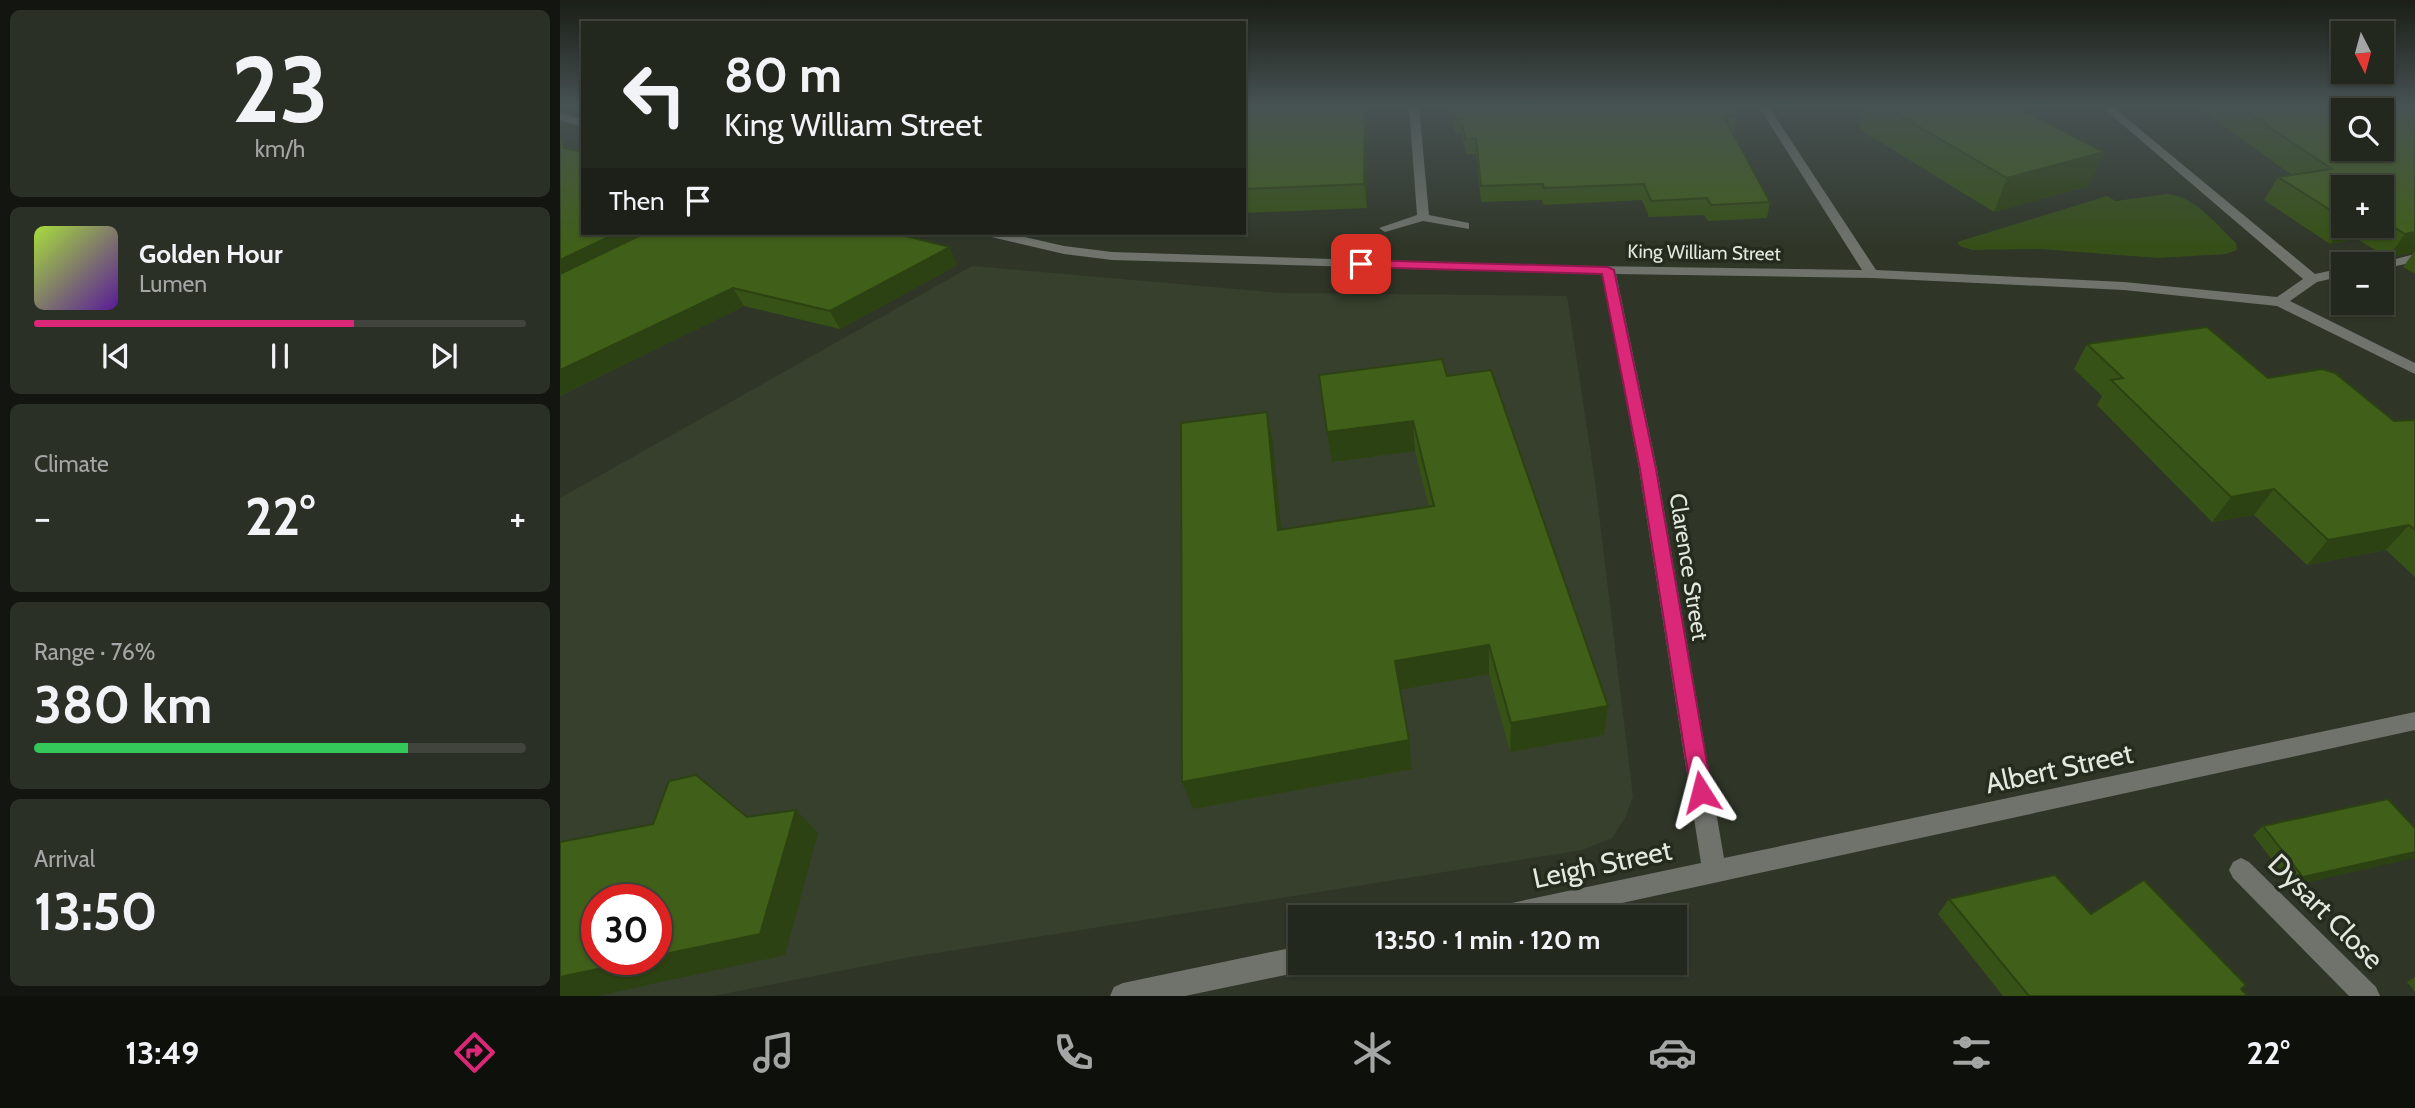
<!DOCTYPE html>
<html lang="en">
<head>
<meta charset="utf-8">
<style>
  body { margin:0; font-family:Cabin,sans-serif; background:#2b3027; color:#f1f3f6; height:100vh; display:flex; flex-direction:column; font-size:26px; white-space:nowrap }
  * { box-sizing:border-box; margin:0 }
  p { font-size:23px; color:#a3a6a4 }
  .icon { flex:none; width:38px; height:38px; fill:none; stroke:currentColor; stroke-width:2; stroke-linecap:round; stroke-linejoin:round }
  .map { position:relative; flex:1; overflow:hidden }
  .details { display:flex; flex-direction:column; gap:10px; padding:10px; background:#131610; width:560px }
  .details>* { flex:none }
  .hud { position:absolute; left:21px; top:21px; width:665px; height:214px; border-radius:0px; box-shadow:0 2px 5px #0004,0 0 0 2px #40443c; background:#23281e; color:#f1f3f6; overflow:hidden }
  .needle { width:46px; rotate:174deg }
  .tools { position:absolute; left:1771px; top:21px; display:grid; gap:14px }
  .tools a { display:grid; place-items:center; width:63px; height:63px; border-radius:0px; background:#23281e; box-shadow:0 2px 5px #0004,0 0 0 2px #40443c; font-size:35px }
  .speed { position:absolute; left:21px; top:884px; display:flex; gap:14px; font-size:35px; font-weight:700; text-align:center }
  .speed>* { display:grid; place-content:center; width:91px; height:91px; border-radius:50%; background:#23281e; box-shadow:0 2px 5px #0004,0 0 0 2px #40443c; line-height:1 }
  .speed .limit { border:10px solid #d22; background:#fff; color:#111 }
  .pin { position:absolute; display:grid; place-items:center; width:60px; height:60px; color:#fff; margin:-30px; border-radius:14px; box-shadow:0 4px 10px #0006 }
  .me { position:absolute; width:77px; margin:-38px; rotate:351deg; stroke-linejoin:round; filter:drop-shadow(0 0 5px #0008) }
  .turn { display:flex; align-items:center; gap:24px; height:147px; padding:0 28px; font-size:32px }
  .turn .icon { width:91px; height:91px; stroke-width:2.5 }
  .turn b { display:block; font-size:49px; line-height:60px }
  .then { display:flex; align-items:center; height:66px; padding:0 28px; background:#0003; gap:14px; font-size:26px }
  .big { font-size:52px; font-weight:700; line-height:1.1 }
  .details .tile { flex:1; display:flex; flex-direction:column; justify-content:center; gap:10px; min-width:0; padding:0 24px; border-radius:10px; background:#2b3027 }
  .details .dial { align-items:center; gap:0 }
  .dial b { font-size:91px; line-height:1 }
  .song { display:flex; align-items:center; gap:21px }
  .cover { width:84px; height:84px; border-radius:10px; background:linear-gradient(135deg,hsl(80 70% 55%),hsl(270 70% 35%)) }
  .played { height:7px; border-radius:4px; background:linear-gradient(90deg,#db2777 65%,#40443c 65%) }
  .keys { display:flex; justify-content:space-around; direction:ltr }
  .heat { display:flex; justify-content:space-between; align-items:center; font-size:38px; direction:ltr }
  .charge { height:10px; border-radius:5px; background:linear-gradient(90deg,#34c759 76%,#40443c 0) }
  .trip { position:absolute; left:728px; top:905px; width:399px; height:70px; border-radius:0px; background:#23281e; box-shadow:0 2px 5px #0004,0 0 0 2px #40443c; font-weight:700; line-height:70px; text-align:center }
  .menu { display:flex; height:112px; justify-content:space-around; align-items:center; background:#0e100c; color:#a3a6a4 }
  .menu .icon { width:49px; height:49px }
  .menu .active { color:#db2777 }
  .menu b { font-size:32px; color:#f1f3f6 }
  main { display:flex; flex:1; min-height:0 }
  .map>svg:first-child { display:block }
  .built { fill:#36402c; fill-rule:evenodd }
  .green { fill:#364f19 }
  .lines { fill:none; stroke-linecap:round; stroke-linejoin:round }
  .minor { fill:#6f736c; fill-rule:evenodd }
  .wall { fill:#375216; fill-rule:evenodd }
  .shaded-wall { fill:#2d4212 }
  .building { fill:#405f19; stroke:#2d4212; stroke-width:2; fill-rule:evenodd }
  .route { fill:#db2777; stroke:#8e194d; stroke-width:2 }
  .labels { text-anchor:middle; stroke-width:7; stroke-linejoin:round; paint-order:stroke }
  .far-street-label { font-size:19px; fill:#e4e9e0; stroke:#252c1e }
  .street-label { font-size:23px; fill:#e4e9e0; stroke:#252c1e }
  .near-street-label { font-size:28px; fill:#e4e9e0; stroke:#252c1e }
</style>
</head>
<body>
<main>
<section class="details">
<div class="tile dial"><b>23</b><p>km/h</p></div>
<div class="tile">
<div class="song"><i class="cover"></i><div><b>Golden Hour</b><p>Lumen</p></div></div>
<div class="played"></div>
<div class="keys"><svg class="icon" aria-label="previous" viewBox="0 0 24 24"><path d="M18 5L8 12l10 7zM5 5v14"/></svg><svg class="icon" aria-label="pause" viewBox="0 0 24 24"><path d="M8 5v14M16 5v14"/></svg><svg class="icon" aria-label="next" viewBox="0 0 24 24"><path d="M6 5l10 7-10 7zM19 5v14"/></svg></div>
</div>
<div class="tile"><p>Climate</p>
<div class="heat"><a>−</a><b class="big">22°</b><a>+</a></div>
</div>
<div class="tile"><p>Range · 76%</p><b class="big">380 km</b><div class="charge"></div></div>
<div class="tile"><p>Arrival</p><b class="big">13:50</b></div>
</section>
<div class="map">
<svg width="1855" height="996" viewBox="0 0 1855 996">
  <rect width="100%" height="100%" fill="#2f3628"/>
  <path class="built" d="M 412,266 L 722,293 L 1007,296 L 1035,481 L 1073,797 L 1065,818 L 1052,838 L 1022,850 L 351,957 L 153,996 L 0,996 L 0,498 ZM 37,900 L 96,900 L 96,959 L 37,959 Z"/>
  <path class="green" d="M 1606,194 C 1634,195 1657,225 1676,243 L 1677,250 L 1666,254 L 1598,258 L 1480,249 L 1412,250 L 1400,246 L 1397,242 L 1547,196 L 1556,201 Z"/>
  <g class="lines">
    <g class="minor">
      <polygon points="849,107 859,107 869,215 909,223 909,229 863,221 825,232 819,228 857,215"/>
      <polygon points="1199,107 1209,107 1316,270 1564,282 1717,297 1743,279 1542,107 1553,107 1755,274 1783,268 1783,276 1757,282 1730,301 1855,363 1855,374 1717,306 1564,290 1312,278 1056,274 1097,469 1164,858 1855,712 1855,730 998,917 930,917 933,908 942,905 1141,863 1079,469 1042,274 552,260 504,254 427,236 426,233 447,233 504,246 552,252 958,265 1302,270"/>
      <polygon points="0,113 23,120 23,127 0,120"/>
      <polygon points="1855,254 1855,262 1822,269 1822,264 1816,264"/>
      <polygon points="1681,858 1689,862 1816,987 1820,996 1789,996 1673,878 1669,870 1673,862"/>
      <polygon points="740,946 740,962 751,962 749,968 740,972 625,996 550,996 554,987 563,983"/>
    </g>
  </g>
  <g class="wall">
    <polygon points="684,107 807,107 807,208 684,213"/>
    <polygon points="889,107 1170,107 1177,116 1174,132 1172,132 1210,202 1207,218 1148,221 1144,215 1089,217 1082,200 983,205 982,200 921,202 916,154 906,154 902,133 895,134"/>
    <polygon points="1305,107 1457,107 1529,186 1434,212 1299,129"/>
    <path d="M 1637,107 L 1855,107 L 1855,274 L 1843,267 L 1854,252 L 1828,258 L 1797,239 L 1770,244 L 1704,200 L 1718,177 L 1732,175 ZM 1783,187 L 1822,187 L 1822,226 L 1783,226 Z"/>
    <polygon points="0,139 23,233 397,265 280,329 184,306 0,396"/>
    <polygon points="1527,344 1708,378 1834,421 1855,420 1855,577 1826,550 1747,565 1694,515 1652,522 1537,405 1542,396 1514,369"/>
    <polygon points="759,375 887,376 1048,706 1044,735 950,752 929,674 840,689 852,769 633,809 707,412 713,442 721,530 869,507 855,451 772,462"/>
    <polygon points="1703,826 1855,828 1732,886 1693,835"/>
    <polygon points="1389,899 1531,914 1681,989 1688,996 1443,996 1378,914"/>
    <polygon points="1855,977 1855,992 1847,982"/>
  </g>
  <g class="shaded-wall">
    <polygon points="805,107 807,107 807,208 804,184"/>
    <polygon points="1544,152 1529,186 1434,212 1447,178"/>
    <polygon points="1783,224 1783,226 1807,226 1797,239 1770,244"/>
    <polygon points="1855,232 1855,251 1854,252 1828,258 1845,234"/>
    <polygon points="57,233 105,233 0,284 0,260"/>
    <polygon points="390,247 397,265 280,329 270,311"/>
    <polygon points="173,288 184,306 0,396 0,370"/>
    <polygon points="707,412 713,442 724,560 718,530"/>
    <polygon points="853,421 855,451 772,462 767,432"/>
    <polygon points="1714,489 1694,515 1652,522 1671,497"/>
    <polygon points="1849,525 1826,550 1747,565 1768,540"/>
    <polygon points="929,645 929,674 838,690 835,661"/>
    <polygon points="1048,706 1044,735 950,752 951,723"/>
    <polygon points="849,740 852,769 633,809 622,782"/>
    <polygon points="236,810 258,833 225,955 37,996 0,996 0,977 84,959 96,959 96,956"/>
    <polygon points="1855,852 1855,858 1732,886 1743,877"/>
  </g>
  <g class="building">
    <polygon points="684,107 805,107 804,184 684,189"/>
    <polygon points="892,107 1170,107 1177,116 1164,117 1210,202 1151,205 1147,198 1091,201 1084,184 984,188 983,184 921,186 916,138 905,139 901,118 895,118"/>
    <polygon points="1325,107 1457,107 1544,152 1447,178"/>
    <path d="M 1679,107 L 1855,107 L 1855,232 L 1845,234 L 1822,220 L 1822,187 L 1783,187 L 1783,218 L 1718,177 L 1772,169 ZM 1783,110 L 1822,110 L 1822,149 L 1783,149 Z"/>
    <polygon points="0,139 2,139 4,148 23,152 23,233 57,233 0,260"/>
    <polygon points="85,233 333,233 390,247 270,311 173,288 0,370 0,274"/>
    <polygon points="1647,327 1708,378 1762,369 1775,373 1834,421 1855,420 1855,530 1849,525 1768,540 1714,489 1671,497 1551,380 1563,378 1527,344"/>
    <polygon points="882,359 887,376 931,370 1048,706 951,723 929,645 835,661 849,740 622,782 621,423 707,412 718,530 874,506 853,421 767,432 759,375"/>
    <polygon points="136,775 187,817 236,810 200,934 96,956 96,900 37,900 37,959 84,959 0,977 0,842 93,824 109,781"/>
    <polygon points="1828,799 1855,828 1855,852 1743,877 1703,826"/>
    <polygon points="1495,875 1531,914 1584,880 1686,985 1681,989 1688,996 1469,996 1389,899"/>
  </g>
  <linearGradient id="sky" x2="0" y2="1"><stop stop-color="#1a1e16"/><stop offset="0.43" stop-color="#475253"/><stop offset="1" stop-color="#475253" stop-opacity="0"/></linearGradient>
  <rect width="1855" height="246" fill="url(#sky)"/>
  <polygon class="route" points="801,260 1048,267 1054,270 1096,469 1152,792 1149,799 1141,801 1134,799 1131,792 1080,469 1042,274 797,267 795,264"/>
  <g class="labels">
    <g class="far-street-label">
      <text transform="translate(1144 252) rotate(1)" y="7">King William Street</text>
    </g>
    <g class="street-label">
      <text transform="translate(1129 567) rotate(81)" y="8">Clarence Street</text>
    </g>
    <g class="near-street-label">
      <text transform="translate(1499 768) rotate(-12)" y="10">Albert Street</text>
      <text transform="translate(1042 864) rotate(-12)" y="10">Leigh Street</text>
      <text transform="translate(1766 911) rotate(45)" y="10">Dysart Close</text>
    </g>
  </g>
</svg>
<div class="tools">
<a><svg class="needle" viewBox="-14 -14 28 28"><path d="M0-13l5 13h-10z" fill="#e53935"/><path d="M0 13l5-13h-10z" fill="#a3a6a4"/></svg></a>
<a><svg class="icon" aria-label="search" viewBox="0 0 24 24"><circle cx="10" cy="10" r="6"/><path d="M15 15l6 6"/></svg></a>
<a>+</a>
<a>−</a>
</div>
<div class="speed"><div class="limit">30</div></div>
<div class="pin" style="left:801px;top:264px;background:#d93025"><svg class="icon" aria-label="arrive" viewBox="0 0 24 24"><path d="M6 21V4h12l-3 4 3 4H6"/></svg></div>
<svg class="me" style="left:1141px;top:792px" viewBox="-20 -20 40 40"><path d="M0-17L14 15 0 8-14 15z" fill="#db2777" stroke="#fff" stroke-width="4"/></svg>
<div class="trip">13:50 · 1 min · 120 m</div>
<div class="hud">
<div class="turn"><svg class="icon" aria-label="left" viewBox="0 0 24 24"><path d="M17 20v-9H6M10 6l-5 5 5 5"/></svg><div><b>80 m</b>King William Street</div></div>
<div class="then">Then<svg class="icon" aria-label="arrive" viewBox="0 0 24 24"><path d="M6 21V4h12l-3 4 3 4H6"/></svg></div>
</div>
</div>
</main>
<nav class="menu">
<b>13:49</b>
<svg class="icon active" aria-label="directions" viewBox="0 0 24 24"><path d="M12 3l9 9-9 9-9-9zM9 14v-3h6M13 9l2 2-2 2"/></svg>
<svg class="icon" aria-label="music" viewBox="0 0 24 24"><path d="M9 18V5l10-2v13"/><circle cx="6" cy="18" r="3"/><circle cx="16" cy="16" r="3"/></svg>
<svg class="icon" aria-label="phone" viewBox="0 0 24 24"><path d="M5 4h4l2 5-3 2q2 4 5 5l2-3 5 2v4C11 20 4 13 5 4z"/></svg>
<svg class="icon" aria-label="climate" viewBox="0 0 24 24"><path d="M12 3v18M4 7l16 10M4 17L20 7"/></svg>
<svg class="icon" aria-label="car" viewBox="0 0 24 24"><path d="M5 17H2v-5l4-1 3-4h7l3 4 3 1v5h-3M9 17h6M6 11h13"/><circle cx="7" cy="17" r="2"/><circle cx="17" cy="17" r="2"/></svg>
<svg class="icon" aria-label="filters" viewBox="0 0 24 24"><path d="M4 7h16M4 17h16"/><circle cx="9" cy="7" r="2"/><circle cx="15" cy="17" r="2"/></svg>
<b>22°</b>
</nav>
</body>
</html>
